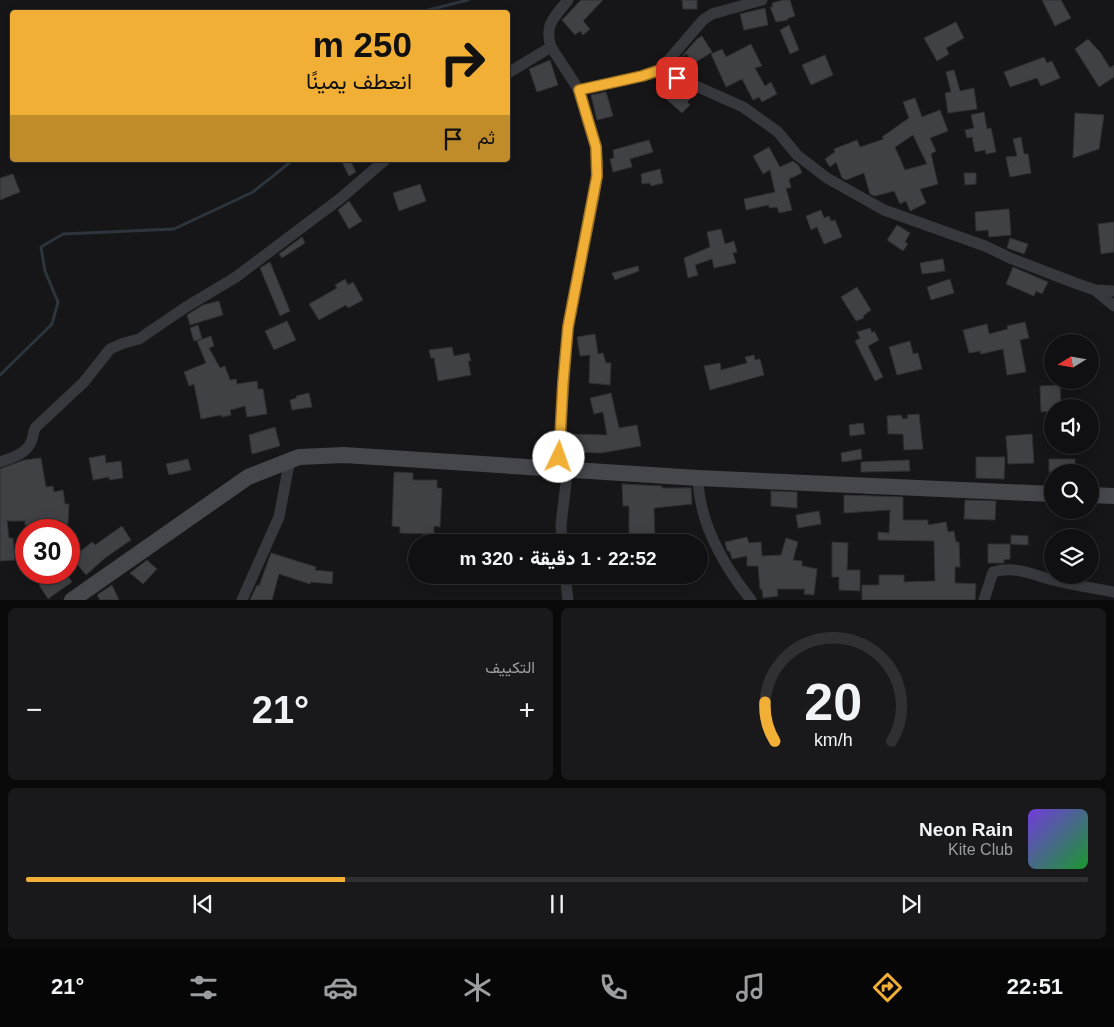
<!DOCTYPE html>
<html lang="ar">
<head>
<meta charset="utf-8">
<style>
  body { margin:0; font-family:Arial,Vazirmatn,sans-serif; background:#19191b; color:#f1f3f6; direction:rtl; height:100vh; display:flex; flex-direction:column; font-size:19px; white-space:nowrap }
  * { box-sizing:border-box; margin:0 }
  p { font-size:16px; color:#9c9d9f }
  .icon { flex:none; width:28px; height:28px; fill:none; stroke:currentColor; stroke-width:2; stroke-linecap:round; stroke-linejoin:round }
  .map { position:relative; height:600px; overflow:hidden; direction:ltr }
  .sheet { display:flex; flex-direction:column; gap:8px; padding:8px; background:#09090a; flex:1 }
  .sheet>* { flex:none }
  .banner { position:absolute; left:10px; top:10px; width:500px; height:152px; border-radius:5px; box-shadow:0 2px 12px #0003,0 0 0 1px #303032; direction:rtl; background:#f1b035; color:#111; overflow:hidden }
  .needle { width:32px; rotate:259deg }
  .fabs { position:absolute; left:1044px; top:334px; display:grid; gap:10px }
  .fabs a { display:grid; place-items:center; width:55px; height:55px; border-radius:50%; background:#101012; box-shadow:0 2px 12px #0003,0 0 0 1px #303032; font-size:25px }
  .speed { position:absolute; left:15px; top:519px; display:flex; gap:10px; font-size:25px; font-weight:700; text-align:center }
  .speed>* { display:grid; place-content:center; width:65px; height:65px; border-radius:50%; background:#101012; box-shadow:0 2px 12px #0003,0 0 0 1px #303032; line-height:1 }
  .speed .limit { border:8px solid #d22; background:#fff; color:#111 }
  .pin { position:absolute; display:grid; place-items:center; width:42px; height:42px; color:#fff; margin:-21px; border-radius:10px; box-shadow:0 2px 8px #0006 }
  .me { position:absolute; width:55px; margin:-28px; rotate:3deg; stroke-linejoin:round; filter:drop-shadow(0 0 4px #0008) }
  .turn { display:flex; align-items:center; gap:18px; height:105px; padding:0 15px; font-size:22px }
  .turn .icon { width:65px; height:65px; stroke-width:2.5 }
  .turn b { display:block; font-size:35px; line-height:42px }
  .then { display:flex; align-items:center; height:48px; padding:0 15px; background:#0003; gap:10px; font-size:19px }
  .big { font-size:38px; font-weight:800; line-height:1.1 }
  .sheet .card { flex:1; display:flex; flex-direction:column; justify-content:center; gap:8px; min-width:0; padding:0 18px; border-radius:8px; background:#19191b }
  .sheet .dial { align-items:center; gap:0 }
  .dial svg { height:130px; overflow:visible; fill:none; stroke:#303032; stroke-width:7; stroke-linecap:round; text-anchor:middle }
  .dial text { fill:#f1f3f6; stroke:none }
  .song { display:flex; align-items:center; gap:15px }
  .cover { width:60px; height:60px; border-radius:8px; background:linear-gradient(135deg,hsl(260 70% 55%),hsl(130 70% 35%)) }
  .played { height:5px; border-radius:2px; background:linear-gradient(90deg,#f1b035 30%,#303032 30%) }
  .keys { display:flex; justify-content:space-around; direction:ltr }
  .heat { display:flex; justify-content:space-between; align-items:center; font-size:28px; direction:ltr }
  .sheet .tiles { flex:1; display:grid; gap:8px; grid-template-columns:1fr 1fr }
  .card:last-child { grid-column:span 2 }
  .trip { position:absolute; left:408px; top:534px; width:300px; height:50px; border-radius:25px; background:#101012; box-shadow:0 2px 12px #0003,0 0 0 1px #303032; font-weight:800; line-height:50px; text-align:center; direction:rtl }
  .dock { display:flex; height:80px; justify-content:space-around; align-items:center; background:#060607; color:#9c9d9f }
  .dock .icon { width:35px; height:35px }
  .dock .active { color:#f1b035 }
  .dock b { font-size:22px; color:#f1f3f6 }
  .map>svg:first-child { display:block }
  .lines { fill:none; stroke-linecap:round; stroke-linejoin:round }
  .stream { stroke:#2c353c; stroke-width:3 }
  .building { fill:#404145; stroke:#303034; fill-rule:evenodd }
  .minor { stroke:#37383d; stroke-width:11 }
  .secondary { stroke:#45474d; stroke-width:16 }
  .route-casing { stroke:#9d7222; stroke-width:12 }
  .route { stroke:#f1b035; stroke-width:9 }
</style>
</head>
<body>
<div class="map">
<svg width="1114" height="600" viewBox="0 0 1114 600">
  <rect width="100%" height="100%" fill="#161618"/>
  <g class="lines">
    <g class="stream">
      <polyline points="420,12 468,0"/>
      <polyline points="0,375 52,324 58,302 45,271 41,247 63,234 174,229 253,192 293,160"/>
    </g>
  </g>
  <g class="building">
    <polygon points="581,0 603,0 583,21 590,29 583,35 580,31 575,35 562,20"/>
    <polygon points="682,0 697,0 697,9 683,9"/>
    <polygon points="783,0 790,0 795,16 787,19 788,20 776,22 770,7 773,7 772,3"/>
    <polygon points="1042,0 1061,0 1071,18 1055,26"/>
    <polygon points="765,8 768,25 744,30 740,14"/>
    <polygon points="956,22 964,38 946,48 949,54 937,61 924,38"/>
    <polygon points="789,25 799,50 790,54 780,30"/>
    <polygon points="702,36 712,52 693,64 687,54 681,57 697,39"/>
    <polygon points="1088,39 1100,52 1110,68 1114,65 1114,77 1099,87 1075,49"/>
    <polygon points="751,44 762,66 755,68 765,86 771,82 777,94 762,102 759,97 753,100 742,79 726,87 711,54 722,49 726,57"/>
    <polygon points="825,55 833,75 811,85 802,65"/>
    <polygon points="1044,57 1047,63 1052,61 1060,78 1041,86 1037,78 1010,87 1004,72"/>
    <polygon points="550,60 558,85 537,92 529,69"/>
    <polygon points="954,70 960,91 974,88 977,109 948,113 945,93 951,92 946,72"/>
    <polygon points="676,86 687,90 693,96 687,102 690,105 682,113 665,98"/>
    <polygon points="606,92 613,116 597,120 591,95"/>
    <path d="M 915,98 L 922,117 L 940,110 L 948,131 L 930,138 L 936,151 L 931,154 L 938,184 L 920,189 L 926,203 L 910,211 L 906,201 L 900,204 L 894,191 L 875,196 L 870,194 L 864,173 L 846,180 L 842,178 L 836,162 L 830,167 L 825,159 L 835,152 L 834,149 L 857,140 L 860,147 L 884,139 L 882,137 L 909,118 L 903,102 ZM 913,135 L 927,164 L 905,170 L 895,147 Z"/>
    <polygon points="984,112 987,129 991,128 996,152 986,154 985,150 975,152 972,137 967,138 965,130 974,128 971,115"/>
    <polygon points="1075,113 1104,115 1099,149 1073,158"/>
    <polygon points="1021,137 1024,154 1028,154 1031,173 1010,177 1006,157 1017,156 1013,139"/>
    <polygon points="649,140 653,152 630,159 632,167 613,172 610,159 614,158 613,150"/>
    <polygon points="769,147 780,167 793,161 799,166 802,173 789,179 791,188 786,188 792,210 779,213 777,207 769,208 769,205 746,210 744,199 775,192 770,170 763,174 753,156"/>
    <polygon points="346,160 350,160 356,172 349,176 342,162"/>
    <polygon points="660,169 663,183 651,186 650,183 642,184 641,174"/>
    <polygon points="964,173 976,173 976,184 965,185"/>
    <polygon points="13,174 20,192 0,200 0,178"/>
    <polygon points="420,184 426,201 399,211 393,193"/>
    <polygon points="349,201 362,221 349,229 338,210"/>
    <polygon points="1009,209 1011,235 989,237 988,230 976,231 975,212"/>
    <polygon points="821,210 824,218 829,216 831,221 835,220 842,237 824,244 817,227 811,230 806,216"/>
    <polygon points="1114,222 1114,252 1101,254 1098,224"/>
    <polygon points="897,225 910,233 905,242 908,244 903,251 887,240"/>
    <polygon points="721,229 725,244 734,241 737,252 733,253 736,263 714,268 712,259 695,265 698,275 688,278 684,258 710,247 707,232"/>
    <polygon points="302,237 305,243 282,258 279,254"/>
    <polygon points="1010,238 1028,244 1024,254 1007,248"/>
    <polygon points="943,259 945,271 922,274 920,263"/>
    <polygon points="270,262 290,311 280,316 260,268"/>
    <polygon points="638,266 639,271 615,280 612,273"/>
    <polygon points="1013,267 1048,282 1042,294 1036,291 1034,296 1006,284"/>
    <polygon points="345,279 348,285 353,282 363,300 348,308 346,305 319,320 309,304 337,288 335,285"/>
    <polygon points="950,279 954,293 931,300 927,287"/>
    <polygon points="857,287 871,310 863,316 864,318 856,321 841,297"/>
    <polygon points="219,301 223,315 190,325 187,315 203,305"/>
    <polygon points="287,321 296,340 274,350 265,331"/>
    <polygon points="1025,322 1029,338 1020,340 1026,372 1007,375 1003,349 981,354 980,351 969,353 963,330 987,324 989,334 1008,329 1007,326"/>
    <polygon points="198,325 202,339 194,341 190,328"/>
    <polygon points="870,328 872,333 874,331 879,340 868,346 883,377 875,381 855,341 860,338 857,332"/>
    <polygon points="595,334 598,354 603,353 606,363 611,363 610,385 589,383 590,355 580,356 577,337"/>
    <polygon points="211,336 214,346 209,348 220,368 225,366 230,380 236,379 237,384 257,381 258,389 263,389 267,414 247,417 245,406 230,410 231,415 222,417 221,415 201,419 194,384 189,386 184,372 206,363 197,341"/>
    <polygon points="910,341 913,354 918,353 922,369 897,375 889,347"/>
    <polygon points="452,347 454,356 469,353 471,361 468,361 471,375 438,381 434,358 431,358 429,350"/>
    <polygon points="754,355 755,360 760,359 764,375 710,390 704,366 720,363 721,370 747,363 745,357"/>
    <polygon points="1060,385 1061,408 1052,408 1052,411 1041,412 1040,386"/>
    <polygon points="309,393 312,407 292,410 290,400 297,398 296,396"/>
    <polygon points="611,393 619,428 637,425 641,446 601,453 569,452 570,434 607,435 603,412 594,414 590,398"/>
    <polygon points="919,414 923,449 904,450 903,434 888,434 887,416 901,415 903,419 908,418 907,415"/>
    <polygon points="863,423 865,434 850,436 849,425"/>
    <polygon points="275,427 280,446 252,454 249,435"/>
    <polygon points="1032,434 1034,463 1008,464 1006,436"/>
    <polygon points="861,449 862,459 842,462 841,453"/>
    <polygon points="105,455 106,463 121,461 123,478 109,480 109,477 93,480 89,458"/>
    <polygon points="976,457 1005,457 1004,479 976,478"/>
    <polygon points="41,458 46,487 53,486 54,492 63,490 65,504 69,504 68,524 38,522 38,526 25,525 25,521 7,521 9,538 13,538 15,560 0,561 0,469 24,460"/>
    <polygon points="188,459 191,470 169,475 166,464"/>
    <rect x="1049" y="459" width="26" height="13"/>
    <polygon points="909,460 910,471 861,472 861,462"/>
    <polygon points="394,472 413,473 413,480 437,480 437,488 442,488 440,527 434,526 434,534 400,533 400,527 392,526"/>
    <polygon points="622,484 662,486 662,488 691,488 692,504 654,508 655,542 629,542 629,506 623,506"/>
    <polygon points="771,491 797,492 797,508 771,506"/>
    <polygon points="844,495 903,497 903,520 928,520 928,525 946,522 948,532 954,531 956,542 959,542 960,567 955,567 955,583 976,584 975,600 862,600 862,585 879,585 879,575 904,575 904,582 935,581 934,541 878,540 878,532 889,533 890,510 844,513"/>
    <polygon points="965,500 996,501 995,520 964,519"/>
    <polygon points="819,511 821,524 798,528 796,515"/>
    <polygon points="122,526 131,540 105,558 86,575 72,558 92,542 95,545"/>
    <polygon points="1011,535 1028,536 1028,545 1011,544"/>
    <polygon points="747,537 749,543 761,542 762,556 781,555 786,538 798,542 793,560 802,561 802,566 817,569 814,595 804,594 805,589 777,589 778,596 763,598 762,589 760,589 758,566 747,566 747,556 732,559 730,552 727,550 725,542"/>
    <polygon points="832,542 848,543 847,570 860,570 860,591 839,590 839,577 832,577"/>
    <polygon points="988,544 1010,544 1010,559 1004,560 1004,563 988,563"/>
    <polygon points="271,553 316,567 315,570 333,572 332,584 311,582 310,584 279,574 272,600 250,600 257,585 259,586"/>
    <polygon points="147,560 157,569 143,584 130,573"/>
    <polygon points="57,572 65,572 72,582 48,599 39,585"/>
    <polygon points="112,585 119,600 100,600 97,595"/>
  </g>
  <g class="lines">
    <g class="minor">
      <polyline points="551,47 579,90 642,76 660,70 703,20 712,14 762,0"/>
      <polyline points="660,70 743,107 778,132 797,155 827,178 884,210 985,246 1010,258 1075,283 1095,290 1114,291"/>
      <path d="M 508,73 L 551,47 C 544,24 554,18 568,0"/>
      <polyline points="1095,290 1114,306"/>
      <path d="M 0,462 C 11,458 26,454 31,442 C 34,437 32,432 36,427 L 84,382 L 110,349 L 124,343 L 139,339 L 186,307 L 236,277 L 341,198 L 385,160"/>
      <path d="M 698,478 C 699,522 724,566 751,600"/>
      <polyline points="562,542 561,525 566,483 566,476 559,457 568,327 595,192 598,164 596,147 579,90"/>
      <polyline points="565,575 568,600"/>
      <polyline points="242,600 279,517 290,459"/>
      <path d="M 984,600 L 993,572 C 1016,565 1035,576 1057,581 C 1076,586 1095,588 1114,592"/>
    </g>
    <g class="secondary">
      <polyline points="1090,495 1114,496"/>
      <polyline points="72,600 248,477 299,457 344,455 698,478 1052,494"/>
    </g>
  </g>
  <g class="lines">
    <defs>
      <polyline id="route" points="559,457 563,383 568,327 597,176 596,147 579,90 642,76 660,70 677,78"/>
    </defs>
    <use href="#route" class="route-casing"/>
    <use href="#route" class="route"/>
  </g>
</svg>
<div class="fabs">
<a><svg class="needle" viewBox="-14 -14 28 28"><path d="M0-13l5 13h-10z" fill="#e53935"/><path d="M0 13l5-13h-10z" fill="#9c9d9f"/></svg></a>
<a><svg class="icon" aria-label="sound" viewBox="0 0 24 24"><path d="M4 9h4l5-4v14l-5-4H4zM17 9q2 3 0 6"/></svg></a>
<a><svg class="icon" aria-label="search" viewBox="0 0 24 24"><circle cx="10" cy="10" r="6"/><path d="M15 15l6 6"/></svg></a>
<a><svg class="icon" aria-label="layers" viewBox="0 0 24 24"><path d="M12 4l9 5-9 5-9-5zM3 14l9 5 9-5"/></svg></a>
</div>
<div class="speed"><div class="limit">30</div></div>
<div class="pin" style="left:677px;top:78px;background:#d93025"><svg class="icon" aria-label="arrive" viewBox="0 0 24 24"><path d="M6 21V4h12l-3 4 3 4H6"/></svg></div>
<svg class="me" style="left:559px;top:457px" viewBox="-20 -20 40 40"><circle r="19" fill="#fff"/><path d="M0-13L10 11 0 6-10 11z" fill="#f1b035"/></svg>
<div class="trip">22:52 · 1 دقيقة · 320 m</div>
<div class="banner">
<div class="turn"><svg class="icon" aria-label="right" viewBox="0 0 24 24"><path d="M7 20v-9h11M14 6l5 5-5 5"/></svg><div><b>250 m</b>انعطف يمينًا</div></div>
<div class="then">ثم<svg class="icon" aria-label="arrive" viewBox="0 0 24 24"><path d="M6 21V4h12l-3 4 3 4H6"/></svg></div>
</div>
</div>
<section class="sheet">
<div class="tiles">
<div class="card dial"><svg viewBox="0 0 100 80">
<path d="M14 69A42 42 0 1 1 86 69"/>
<path d="M14 69A42 42 0 0 1 8 45" stroke="#f1b035"/>
<text x="50" y="56" font-size="32" font-weight="700">20</text>
<text x="50" y="72" font-size="11">km/h</text>
</svg></div>
<div class="card"><p>التكييف</p>
<div class="heat"><a>−</a><b class="big">21°</b><a>+</a></div>
</div>
<div class="card">
<div class="song"><i class="cover"></i><div><b>Neon Rain</b><p>Kite Club</p></div></div>
<div class="played"></div>
<div class="keys"><svg class="icon" aria-label="previous" viewBox="0 0 24 24"><path d="M18 5L8 12l10 7zM5 5v14"/></svg><svg class="icon" aria-label="pause" viewBox="0 0 24 24"><path d="M8 5v14M16 5v14"/></svg><svg class="icon" aria-label="next" viewBox="0 0 24 24"><path d="M6 5l10 7-10 7zM19 5v14"/></svg></div>
</div>
</div>
</section>
<nav class="dock">
<b>22:51</b>
<svg class="icon active" aria-label="directions" viewBox="0 0 24 24"><path d="M12 3l9 9-9 9-9-9zM9 14v-3h6M13 9l2 2-2 2"/></svg>
<svg class="icon" aria-label="music" viewBox="0 0 24 24"><path d="M9 18V5l10-2v13"/><circle cx="6" cy="18" r="3"/><circle cx="16" cy="16" r="3"/></svg>
<svg class="icon" aria-label="phone" viewBox="0 0 24 24"><path d="M5 4h4l2 5-3 2q2 4 5 5l2-3 5 2v4C11 20 4 13 5 4z"/></svg>
<svg class="icon" aria-label="climate" viewBox="0 0 24 24"><path d="M12 3v18M4 7l16 10M4 17L20 7"/></svg>
<svg class="icon" aria-label="car" viewBox="0 0 24 24"><path d="M5 17H2v-5l4-1 3-4h7l3 4 3 1v5h-3M9 17h6M6 11h13"/><circle cx="7" cy="17" r="2"/><circle cx="17" cy="17" r="2"/></svg>
<svg class="icon" aria-label="filters" viewBox="0 0 24 24"><path d="M4 7h16M4 17h16"/><circle cx="9" cy="7" r="2"/><circle cx="15" cy="17" r="2"/></svg>
<b>21°</b>
</nav>
</body>
</html>
